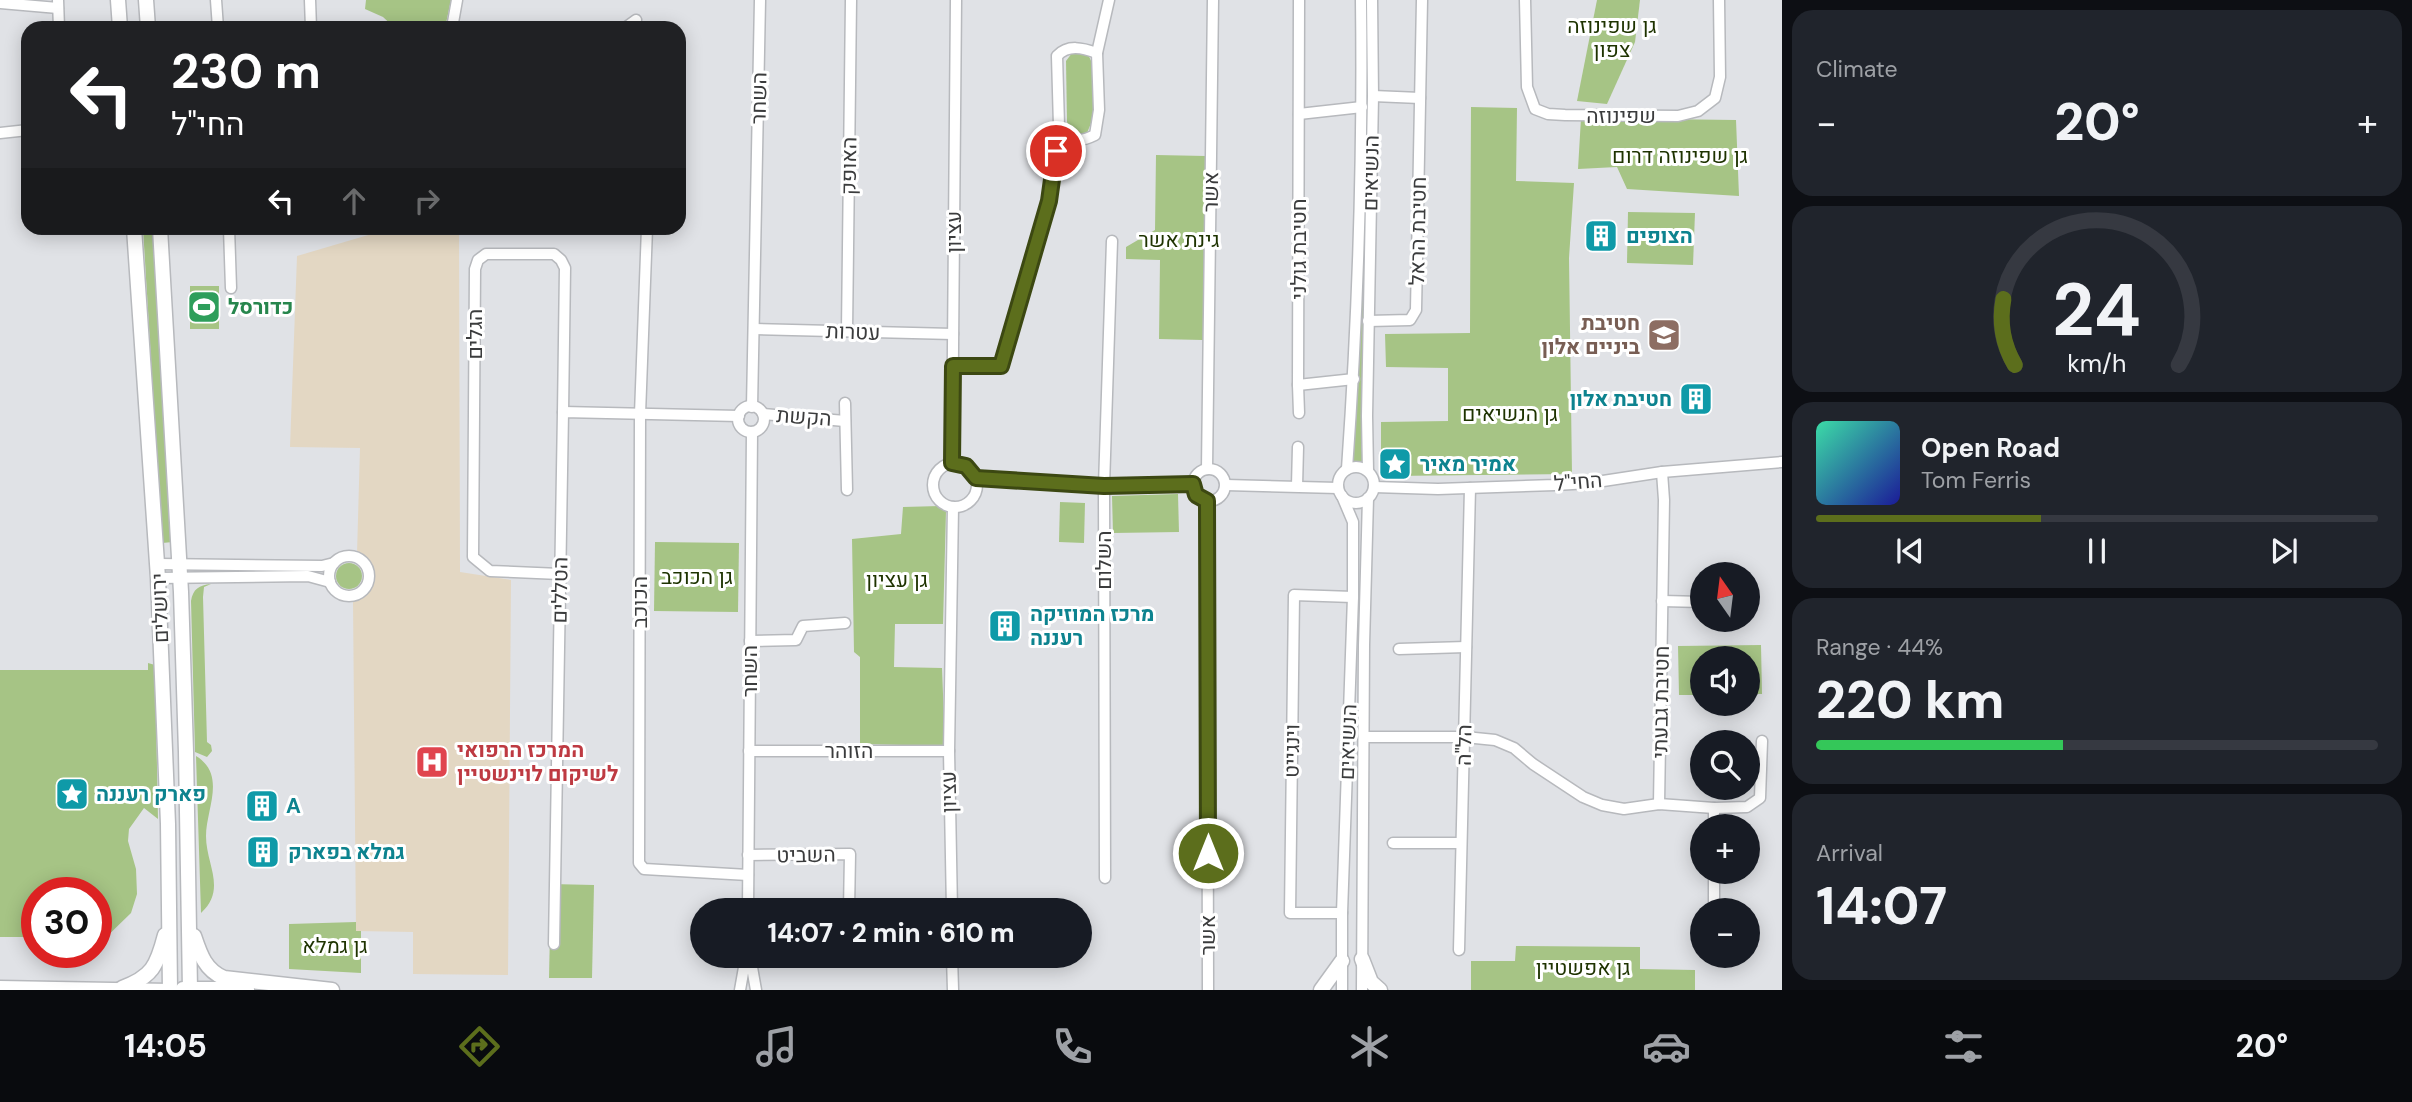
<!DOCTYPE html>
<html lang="en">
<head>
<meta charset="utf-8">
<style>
  body { margin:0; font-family:"DM Sans",Heebo,sans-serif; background:#20242c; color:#f1f3f6; height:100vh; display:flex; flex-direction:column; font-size:26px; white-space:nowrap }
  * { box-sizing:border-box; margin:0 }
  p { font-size:23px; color:#9ea1a6 }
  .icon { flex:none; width:38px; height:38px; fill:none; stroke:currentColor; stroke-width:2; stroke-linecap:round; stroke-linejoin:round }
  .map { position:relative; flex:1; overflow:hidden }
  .side { display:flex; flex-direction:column; gap:10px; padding:10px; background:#0d0f14; width:630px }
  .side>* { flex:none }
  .top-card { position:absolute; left:21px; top:21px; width:665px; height:214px; border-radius:21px; box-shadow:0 4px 18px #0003; background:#202124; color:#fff; overflow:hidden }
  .needle { width:46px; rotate:346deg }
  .tools { position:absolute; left:1690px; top:562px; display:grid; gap:14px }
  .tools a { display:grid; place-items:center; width:70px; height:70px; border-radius:50%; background:#171b24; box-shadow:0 4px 18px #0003; font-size:35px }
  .speed { position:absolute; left:21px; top:877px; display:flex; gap:14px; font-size:35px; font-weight:700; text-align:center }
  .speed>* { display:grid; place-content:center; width:91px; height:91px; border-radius:50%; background:#171b24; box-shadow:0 4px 18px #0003; line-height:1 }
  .speed .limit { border:10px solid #d22; background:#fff; color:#111 }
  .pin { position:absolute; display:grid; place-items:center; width:60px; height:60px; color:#fff; margin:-30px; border:4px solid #fff; border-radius:50%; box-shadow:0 2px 7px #0007 }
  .me { position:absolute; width:77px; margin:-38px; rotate:0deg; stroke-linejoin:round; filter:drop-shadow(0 0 5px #0008) }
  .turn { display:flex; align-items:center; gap:24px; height:147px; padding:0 35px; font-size:32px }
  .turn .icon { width:91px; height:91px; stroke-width:2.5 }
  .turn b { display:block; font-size:49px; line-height:60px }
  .lanes { display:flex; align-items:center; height:66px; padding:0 35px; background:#0003; justify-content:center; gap:35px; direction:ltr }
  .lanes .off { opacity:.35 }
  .big { font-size:52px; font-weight:800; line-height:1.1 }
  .side .card { flex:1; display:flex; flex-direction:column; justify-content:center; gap:10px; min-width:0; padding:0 24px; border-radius:21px; background:#20242c }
  .side .dial { align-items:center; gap:0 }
  .dial svg { height:182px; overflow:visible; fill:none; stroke:#363941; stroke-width:7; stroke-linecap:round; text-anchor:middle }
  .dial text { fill:#f1f3f6; stroke:none }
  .song { display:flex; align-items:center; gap:21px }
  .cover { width:84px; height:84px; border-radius:10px; background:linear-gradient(135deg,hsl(160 70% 55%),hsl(240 70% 35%)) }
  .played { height:7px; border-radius:4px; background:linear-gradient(90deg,#5c6e1c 40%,#363941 40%) }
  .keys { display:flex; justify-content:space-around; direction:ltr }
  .heat { display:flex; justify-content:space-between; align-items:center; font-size:38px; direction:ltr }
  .charge { height:10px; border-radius:5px; background:linear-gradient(90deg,#34c759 44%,#363941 0) }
  .trip { position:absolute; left:690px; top:898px; width:402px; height:70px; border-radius:35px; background:#171b24; box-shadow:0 4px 18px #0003; font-weight:800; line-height:70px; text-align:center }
  .dock { display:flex; height:112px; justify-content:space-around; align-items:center; background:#090b0e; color:#9ea1a6 }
  .dock .icon { width:49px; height:49px }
  .dock .selected { color:#5c6e1c }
  .dock b { font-size:32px; color:#f1f3f6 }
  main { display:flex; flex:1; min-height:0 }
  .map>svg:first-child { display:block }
  .medical { fill:#e3d7c3 }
  .green { fill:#a6c485 }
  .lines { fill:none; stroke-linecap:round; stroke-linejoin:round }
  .minor-casing { stroke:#b7b9bd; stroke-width:13 }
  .major-casing { stroke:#b7b9bd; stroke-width:17 }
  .minor { stroke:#fff; stroke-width:10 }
  .major { stroke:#fff; stroke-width:14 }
  .route-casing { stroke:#3c4812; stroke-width:18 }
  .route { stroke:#5c6e1c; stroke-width:12 }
  .labels { text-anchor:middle; stroke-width:6; stroke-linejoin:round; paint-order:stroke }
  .park-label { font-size:21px; fill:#1e3300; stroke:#fff }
  .street-label { font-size:21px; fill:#3b3c3d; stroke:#fff }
  .culture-label { font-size:21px; font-weight:bold; fill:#0d838f; stroke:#fff; text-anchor:start }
  .leisure-label { font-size:21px; font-weight:bold; fill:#27864d; stroke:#fff; text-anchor:start }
  .education-label { font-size:21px; font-weight:bold; fill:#785e54; stroke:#fff; text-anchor:end }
  .health-label { font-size:21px; font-weight:bold; fill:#be3a42; stroke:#fff; text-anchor:start }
</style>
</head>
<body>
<main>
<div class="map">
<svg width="1782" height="990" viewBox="0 0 1782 990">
  <rect width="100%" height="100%" fill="#e0e2e6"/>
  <polygon class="medical" points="392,228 459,228 460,572 511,580 508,975 413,974 413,932 356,931 353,601 370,583 373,571 365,556 357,554 360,448 290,447 297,256"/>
  <g class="green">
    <polygon points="366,0 451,0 445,28 395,28 383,17 365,9"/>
    <polygon points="1364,0 1369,0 1370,98 1361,445 1363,463 1350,462"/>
    <polygon points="1597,0 1640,0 1635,42 1607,104 1577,101"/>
    <polygon points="1087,52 1092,63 1094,116 1087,133 1074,134 1067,122 1066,61 1072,53"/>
    <polygon points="1471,107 1517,108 1516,181 1574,183 1569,258 1572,474 1392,476 1381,468 1381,422 1448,421 1448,368 1386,367 1385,334 1470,333"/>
    <polygon points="1581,118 1736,120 1739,196 1627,189 1617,167 1578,169"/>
    <polygon points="1156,155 1206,156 1203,340 1159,339 1160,260 1126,259 1126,247 1155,230"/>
    <polygon points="1628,212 1695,213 1693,265 1627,263"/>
    <polygon points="143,228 154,228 173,542 162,543"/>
    <rect x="190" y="286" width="29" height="43"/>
    <polygon points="1178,494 1179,532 1113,533 1112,496"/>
    <polygon points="1060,502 1085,503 1084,543 1059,542"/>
    <polygon points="940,506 946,511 943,624 895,624 894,667 942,668 945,746 860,744 860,657 854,652 852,539 901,534 903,507"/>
    <polygon points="655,542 739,543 738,612 654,611"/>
    <circle cx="349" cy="576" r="13"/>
    <path d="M 211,584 L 204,587 L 203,597 L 207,742 L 211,745 L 212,751 L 207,757 L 195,752 L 191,601 C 193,589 199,585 211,584 Z"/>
    <polygon points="1761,645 1762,694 1748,694 1748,658 1703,658 1703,695 1679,695 1678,646"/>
    <polygon points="148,663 155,665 158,819 144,808 129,829 128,841 136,869 137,894 131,913 96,947 96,892 37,892 37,937 0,937 0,670 148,670"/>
    <path d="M 196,756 C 227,775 206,809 206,836 C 206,865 227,889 201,913 Z"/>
    <polygon points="551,884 594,885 592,978 549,978"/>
    <polygon points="356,922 356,931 361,931 361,973 289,969 289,924"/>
    <polygon points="1516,946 1640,947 1640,969 1695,970 1695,990 1471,990 1471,961 1515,961"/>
  </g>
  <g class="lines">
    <defs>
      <g id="minor">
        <polyline points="58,0 59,28"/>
        <polyline points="216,0 218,28"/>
        <polyline points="310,0 311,28"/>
        <polyline points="1299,0 1298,385 1354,379"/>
        <polyline points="1525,0 1527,87 1535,109 1548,114 1565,115 1678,116 1698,111 1715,98 1720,77 1719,0"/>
        <polyline points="0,3 58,8"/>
        <polyline points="452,28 457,0"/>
        <polyline points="625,28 636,20"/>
        <polyline points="1373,96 1420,98"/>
        <polyline points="1299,114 1362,107"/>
        <path d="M 1059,126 C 1073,140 1077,144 1095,135 L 1099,110 L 1097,53 L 1109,0"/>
        <polyline points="0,133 28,130"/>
        <polyline points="229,228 231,288"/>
        <polyline points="647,228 640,414 639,863 644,869 748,875"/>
        <polyline points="1368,321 1410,320 1416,310 1422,0"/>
        <polyline points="754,329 953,334"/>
        <polyline points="847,331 851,0"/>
        <path d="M 953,366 L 1001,366 L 1049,201 L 1059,126 L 1057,56 C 1068,44 1083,48 1097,53"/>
        <polyline points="1298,385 1299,413"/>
        <polyline points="845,403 847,490"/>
        <circle cx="751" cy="419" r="13"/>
        <polyline points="752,407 760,0"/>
        <polyline points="763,414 845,421"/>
        <polyline points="952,463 956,0"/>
        <circle cx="955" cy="485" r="22"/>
        <circle cx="1356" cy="485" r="18"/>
        <circle cx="1209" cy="485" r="16"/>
        <polyline points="1207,469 1213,0"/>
        <path d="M 1347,469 C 1358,313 1363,156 1361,0"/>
        <polyline points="1368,471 1367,416 1373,96 1372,0"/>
        <polyline points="976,478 1104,486 1193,483"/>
        <polyline points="1226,485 1338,488"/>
        <polyline points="1297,486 1298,447"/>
        <polyline points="1374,487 1438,489 1555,485 1590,483 1662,472 1782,462"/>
        <polyline points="1207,501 1208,990"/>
        <circle cx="349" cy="576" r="20"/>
        <polyline points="158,564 322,566 334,563"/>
        <polyline points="560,574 490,571 473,557 475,269 478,260 486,254 554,254 561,260 565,268 563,412"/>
        <polyline points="158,578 308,576 330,582"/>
        <polyline points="1662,601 1703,602"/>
        <polyline points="750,641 796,640 803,626 845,623"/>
        <polyline points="1399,649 1466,647"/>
        <polyline points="1364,737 1465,737 1495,740 1514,748 1533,764 1583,797 1602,805 1624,809 1659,804 1714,808 1747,807 1760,798 1762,741"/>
        <polyline points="749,751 949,751"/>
        <polyline points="1659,804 1664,500 1662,472"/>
        <polyline points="1714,826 1714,808"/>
        <polyline points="1393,843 1461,843"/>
        <polyline points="748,855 850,854 849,910"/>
        <polyline points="1105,878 1104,486 1112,241"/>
        <polyline points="748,910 752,432"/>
        <polyline points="952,910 949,751 953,507"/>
        <polyline points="1714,910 1714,872"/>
        <polyline points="1342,913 1290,913 1294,595 1353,597"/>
        <polyline points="554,944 563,412 739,416"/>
        <polyline points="1459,950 1470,488"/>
        <polyline points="750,956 756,990"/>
        <polyline points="952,956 953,990"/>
        <polyline points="0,986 170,989"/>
        <polyline points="740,990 746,956"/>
        <polyline points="1342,990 1342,913 1353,597 1353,522 1342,496"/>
        <polyline points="1362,990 1364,645 1368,498"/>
      </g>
      <g id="major">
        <polyline points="118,0 120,28"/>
        <polyline points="146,0 148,28"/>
        <polyline points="134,228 158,578 168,824 170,990"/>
        <polyline points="160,228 181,592 186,752 190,990"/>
        <path d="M 194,936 C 200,954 205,970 224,978 L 332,990"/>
        <polyline points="1362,959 1371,982 1380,990"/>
        <path d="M 122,988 C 152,977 157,966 165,935"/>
        <polyline points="183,989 247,989"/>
        <polyline points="1321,990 1342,961"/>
      </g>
    </defs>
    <use href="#minor" class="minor-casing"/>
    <use href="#major" class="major-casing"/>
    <use href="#minor" class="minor"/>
    <use href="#major" class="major"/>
  </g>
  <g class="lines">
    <defs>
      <polyline id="route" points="1056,151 1049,201 1001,366 953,366 952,463 966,466 976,478 1104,486 1193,484 1196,495 1207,501 1208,853"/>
    </defs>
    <use href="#route" class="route-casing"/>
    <use href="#route" class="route"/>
  </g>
  <defs>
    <symbol id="building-square" viewBox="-11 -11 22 22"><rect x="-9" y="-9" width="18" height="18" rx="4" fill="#0f9aa8" stroke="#fff"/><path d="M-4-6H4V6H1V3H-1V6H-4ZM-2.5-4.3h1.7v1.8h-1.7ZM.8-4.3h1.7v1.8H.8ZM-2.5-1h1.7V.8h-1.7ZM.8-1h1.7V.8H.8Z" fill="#fff"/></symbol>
    <symbol id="stadium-square" viewBox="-11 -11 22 22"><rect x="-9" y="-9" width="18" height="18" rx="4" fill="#2e9e5b" stroke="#fff"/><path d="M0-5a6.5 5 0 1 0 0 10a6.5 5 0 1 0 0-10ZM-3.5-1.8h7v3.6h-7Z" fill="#fff"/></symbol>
    <symbol id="school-square" viewBox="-11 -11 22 22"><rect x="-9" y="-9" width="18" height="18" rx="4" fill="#8d6e63" stroke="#fff"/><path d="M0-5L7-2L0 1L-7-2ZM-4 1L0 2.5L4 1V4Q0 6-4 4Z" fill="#fff"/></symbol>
    <symbol id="sight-square" viewBox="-11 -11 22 22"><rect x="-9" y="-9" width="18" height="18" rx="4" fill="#0f9aa8" stroke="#fff"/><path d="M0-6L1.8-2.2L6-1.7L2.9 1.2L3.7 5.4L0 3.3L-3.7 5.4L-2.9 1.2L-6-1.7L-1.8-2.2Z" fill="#fff"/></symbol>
    <symbol id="hospital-square" viewBox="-11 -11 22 22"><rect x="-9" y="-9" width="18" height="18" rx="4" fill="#e0444e" stroke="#fff"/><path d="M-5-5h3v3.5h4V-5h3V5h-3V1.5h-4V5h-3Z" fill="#fff"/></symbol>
  </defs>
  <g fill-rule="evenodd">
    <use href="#building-square" x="1582" y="217" width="38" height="38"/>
    <use href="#stadium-square" x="185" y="288" width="38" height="38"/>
    <use href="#school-square" x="1645" y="316" width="38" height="38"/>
    <use href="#building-square" x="1677" y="380" width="38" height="38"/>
    <use href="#sight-square" x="1376" y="445" width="38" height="38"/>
    <use href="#building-square" x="986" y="607" width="38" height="38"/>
    <use href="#hospital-square" x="413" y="743" width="38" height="38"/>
    <use href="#sight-square" x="53" y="775" width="38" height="38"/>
    <use href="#building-square" x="243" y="787" width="38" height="38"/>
    <use href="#building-square" x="244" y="833" width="38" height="38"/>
  </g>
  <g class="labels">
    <g class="park-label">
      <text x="1612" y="33">גן שפינוזה<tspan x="1612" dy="24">צפון</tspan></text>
      <text x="1680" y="163">גן שפינוזה דרום</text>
      <text x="1179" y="247">גינת אשר</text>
      <text x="1510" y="421">גן הנשיאים</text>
      <text x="697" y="584">גן הכוכב</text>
      <text x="897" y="587">גן עציון</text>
      <text x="335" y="953">גן גמלא</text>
      <text x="1583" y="975">גן אפשטיין</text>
    </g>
    <g class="street-label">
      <text transform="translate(759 98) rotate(-89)" y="7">השחר</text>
      <text x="1621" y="123">שפינוזה</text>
      <text transform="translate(849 166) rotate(-89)" y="7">האופק</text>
      <text transform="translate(1371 173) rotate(-89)" y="7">הנשיאים</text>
      <text transform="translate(1211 192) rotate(-89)" y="7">אשר</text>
      <text transform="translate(1418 231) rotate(-89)" y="7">חטיבת הראל</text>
      <text transform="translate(954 232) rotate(-90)" y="7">עציון</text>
      <text transform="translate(1299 249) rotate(-90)" y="7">חטיבת גולני</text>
      <text transform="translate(853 332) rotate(2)" y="7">עטרות</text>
      <text transform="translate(475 334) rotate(-90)" y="7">הגלים</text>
      <text transform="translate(804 417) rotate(4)" y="7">הקשת</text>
      <text transform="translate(1578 482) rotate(-5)" y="7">החי"ל</text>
      <text transform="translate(1104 560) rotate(-90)" y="7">השלום</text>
      <text transform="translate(560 590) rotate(-89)" y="7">הטללים</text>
      <text transform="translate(640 602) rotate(-90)" y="7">הכוכב</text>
      <text transform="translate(160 608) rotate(-92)" y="7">ירושלים</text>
      <text transform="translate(750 671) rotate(-90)" y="7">השחר</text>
      <text transform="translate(1661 702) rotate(-89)" y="7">חטיבת גבעתי</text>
      <text transform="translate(1348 742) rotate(-88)" y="7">הנשיאים</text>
      <text transform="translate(1464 745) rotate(-89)" y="7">הל"ה</text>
      <text x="849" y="758">הזוהר</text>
      <text transform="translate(1292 751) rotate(-89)" y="7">וינגייט</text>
      <text transform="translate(949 792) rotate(-91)" y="7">עציון</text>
      <text transform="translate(806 855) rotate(-1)" y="7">השביט</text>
      <text transform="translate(1208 935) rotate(-90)" y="7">אשר</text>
    </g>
    <g class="culture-label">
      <text x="1626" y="243">הצופים</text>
      <text x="1672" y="406" text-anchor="end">חטיבת אלון</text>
      <text x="1420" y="471">אמיר מאיר</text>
      <text x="1030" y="621">מרכז המוזיקה<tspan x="1030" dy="24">רעננה</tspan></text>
      <text x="96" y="801">פארק רעננה</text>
      <text x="286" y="813">A</text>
      <text x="288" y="859">גמלא בפארק</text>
    </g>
    <g class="leisure-label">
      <text x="228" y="314">כדורסל</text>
    </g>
    <g class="education-label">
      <text x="1640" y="330">חטיבת<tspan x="1640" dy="24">ביניים אלון</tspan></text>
    </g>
    <g class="health-label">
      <text x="457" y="757">המרכז הרפואי<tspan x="457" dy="24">לשיקום לוינשטיין</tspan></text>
    </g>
  </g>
</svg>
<div class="tools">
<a><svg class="needle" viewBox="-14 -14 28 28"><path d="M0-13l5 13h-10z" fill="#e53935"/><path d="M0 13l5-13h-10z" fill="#9ea1a6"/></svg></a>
<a><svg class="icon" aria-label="sound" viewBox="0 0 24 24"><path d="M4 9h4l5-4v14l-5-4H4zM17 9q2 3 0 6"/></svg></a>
<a><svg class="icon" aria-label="search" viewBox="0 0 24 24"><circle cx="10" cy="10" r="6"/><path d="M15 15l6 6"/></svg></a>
<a>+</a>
<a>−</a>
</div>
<div class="speed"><div class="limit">30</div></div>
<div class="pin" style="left:1056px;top:151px;background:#d93025"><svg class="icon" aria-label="arrive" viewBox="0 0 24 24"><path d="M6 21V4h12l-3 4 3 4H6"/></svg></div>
<svg class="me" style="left:1208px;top:853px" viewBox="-20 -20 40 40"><circle r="17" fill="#5c6e1c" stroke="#fff" stroke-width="3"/><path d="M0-11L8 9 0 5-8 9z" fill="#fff"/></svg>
<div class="trip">14:07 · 2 min · 610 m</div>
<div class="top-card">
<div class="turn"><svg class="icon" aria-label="left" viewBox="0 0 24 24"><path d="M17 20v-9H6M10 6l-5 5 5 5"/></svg><div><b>230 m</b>החי&quot;ל</div></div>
<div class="lanes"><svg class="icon" aria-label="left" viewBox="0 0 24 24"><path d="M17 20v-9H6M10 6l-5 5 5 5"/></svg><svg class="icon off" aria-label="ahead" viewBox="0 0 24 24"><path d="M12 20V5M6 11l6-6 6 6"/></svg><svg class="icon off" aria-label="right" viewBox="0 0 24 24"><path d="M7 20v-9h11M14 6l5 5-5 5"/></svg></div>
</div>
</div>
<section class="side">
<div class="card"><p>Climate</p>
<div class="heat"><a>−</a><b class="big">20°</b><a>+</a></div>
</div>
<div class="card dial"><svg viewBox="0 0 100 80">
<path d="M14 69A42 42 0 1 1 86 69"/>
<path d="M14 69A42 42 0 0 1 9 40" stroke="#5c6e1c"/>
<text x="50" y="56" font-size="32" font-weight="700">24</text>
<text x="50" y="72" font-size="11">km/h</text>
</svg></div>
<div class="card">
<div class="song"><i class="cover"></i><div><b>Open Road</b><p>Tom Ferris</p></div></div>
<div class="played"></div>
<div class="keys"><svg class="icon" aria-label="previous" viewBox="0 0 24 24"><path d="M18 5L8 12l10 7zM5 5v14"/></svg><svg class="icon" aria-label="pause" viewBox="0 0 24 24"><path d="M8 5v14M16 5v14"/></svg><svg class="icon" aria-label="next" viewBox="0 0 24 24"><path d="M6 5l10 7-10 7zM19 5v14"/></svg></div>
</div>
<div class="card"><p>Range · 44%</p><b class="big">220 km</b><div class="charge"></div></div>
<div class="card"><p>Arrival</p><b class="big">14:07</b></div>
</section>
</main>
<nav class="dock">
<b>14:05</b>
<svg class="icon selected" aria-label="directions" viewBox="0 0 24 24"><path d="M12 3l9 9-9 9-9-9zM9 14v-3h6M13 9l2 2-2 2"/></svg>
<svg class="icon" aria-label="music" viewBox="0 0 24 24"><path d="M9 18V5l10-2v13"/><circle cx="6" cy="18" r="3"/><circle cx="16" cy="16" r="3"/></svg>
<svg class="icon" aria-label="phone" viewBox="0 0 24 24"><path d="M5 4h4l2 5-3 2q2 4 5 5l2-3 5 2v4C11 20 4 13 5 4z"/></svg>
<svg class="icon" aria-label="climate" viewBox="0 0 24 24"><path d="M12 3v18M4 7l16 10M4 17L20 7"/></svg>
<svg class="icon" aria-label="car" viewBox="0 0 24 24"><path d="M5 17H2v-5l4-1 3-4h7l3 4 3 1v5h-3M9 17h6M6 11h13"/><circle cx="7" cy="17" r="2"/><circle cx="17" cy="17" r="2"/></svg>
<svg class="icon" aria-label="filters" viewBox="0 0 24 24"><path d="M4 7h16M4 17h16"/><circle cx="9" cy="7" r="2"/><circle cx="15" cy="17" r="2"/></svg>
<b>20°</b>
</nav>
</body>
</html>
